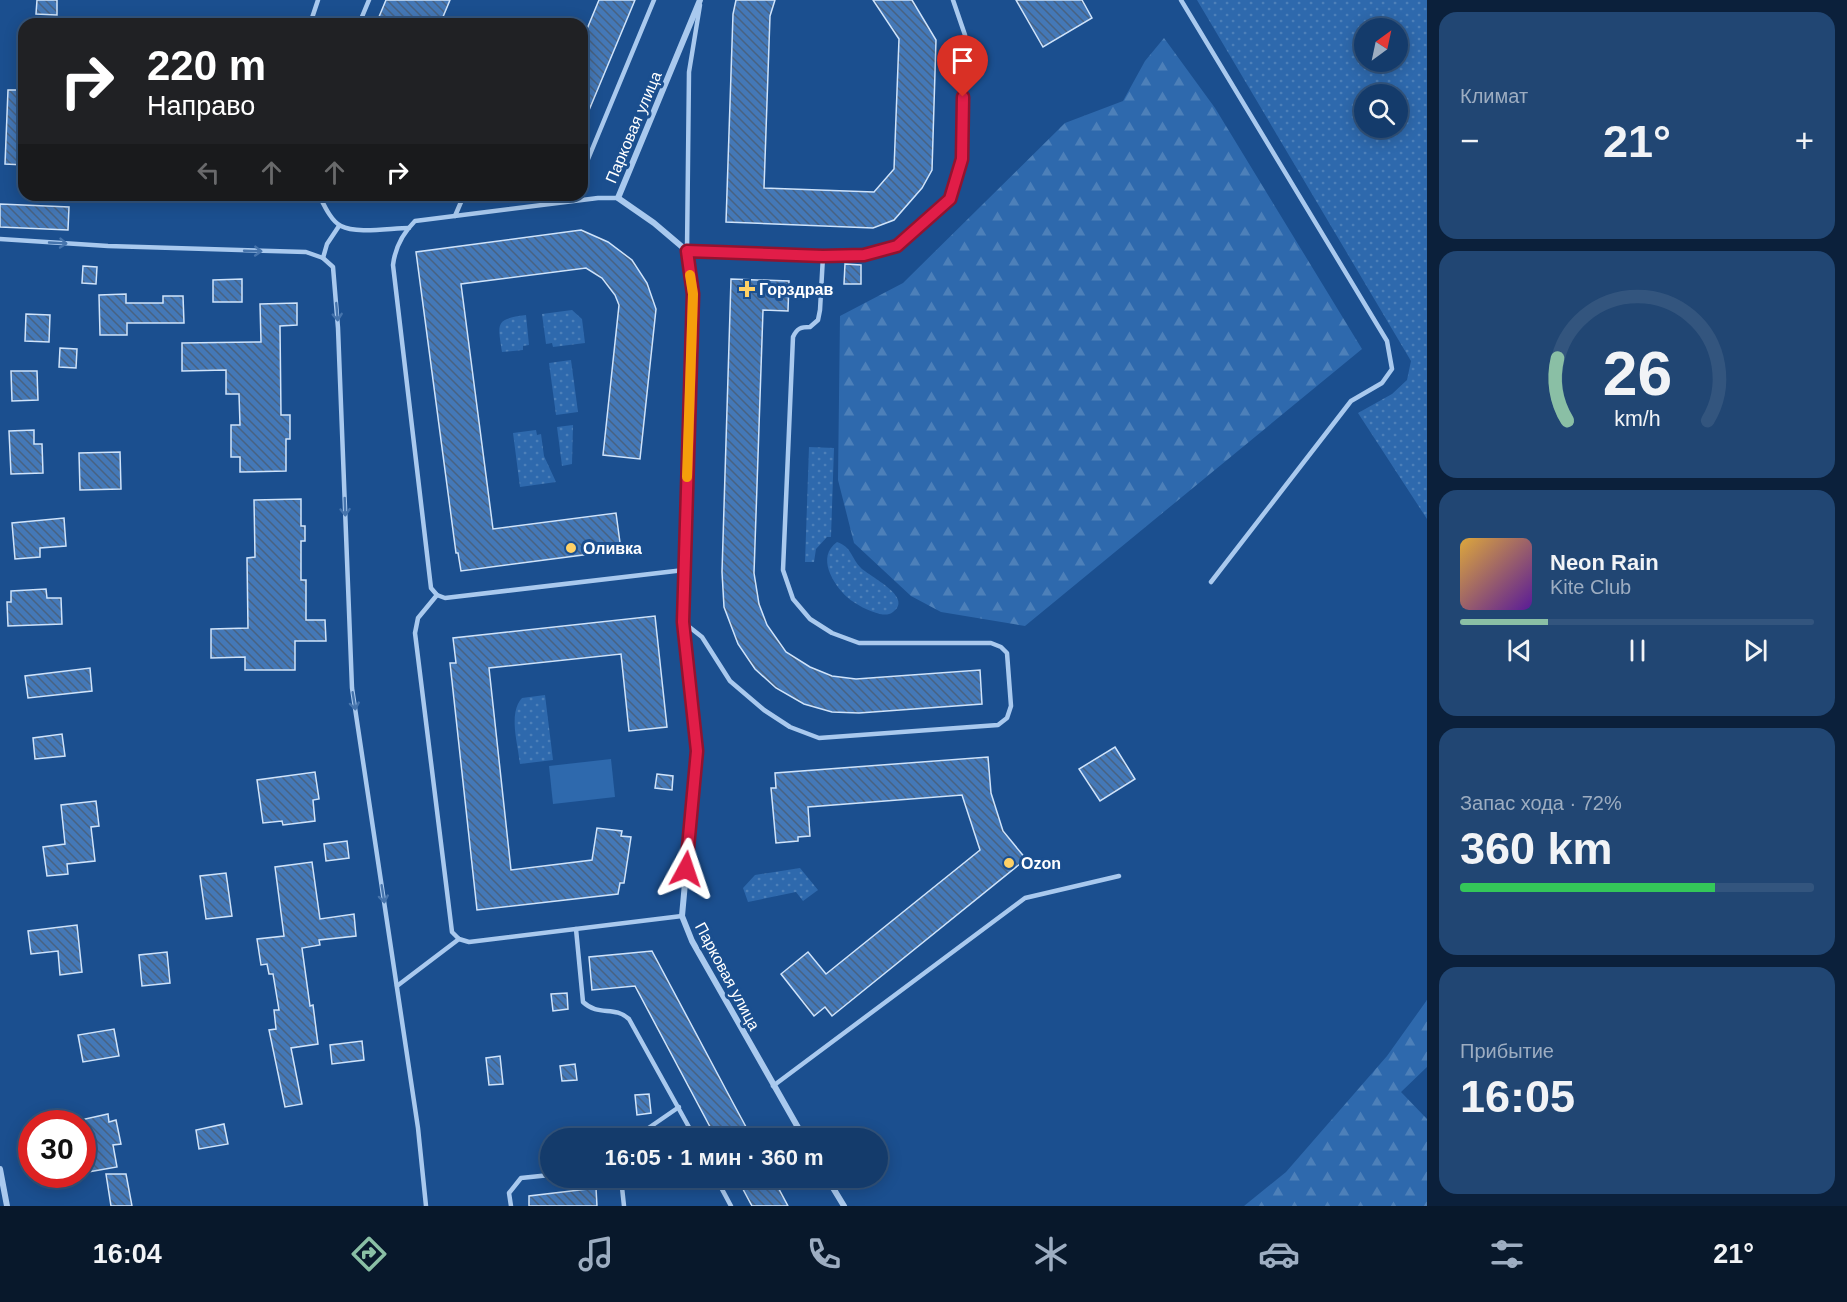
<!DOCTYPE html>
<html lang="ru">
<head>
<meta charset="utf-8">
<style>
  body { margin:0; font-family:Helvetica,sans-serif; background:#214673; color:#f1f3f6; height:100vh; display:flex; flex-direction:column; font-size:22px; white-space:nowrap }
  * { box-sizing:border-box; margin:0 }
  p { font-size:20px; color:#9dadc1 }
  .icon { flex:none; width:33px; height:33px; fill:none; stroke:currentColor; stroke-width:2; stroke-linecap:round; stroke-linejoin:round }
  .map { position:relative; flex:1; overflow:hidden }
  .side { display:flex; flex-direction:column; gap:12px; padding:12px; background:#0b203b; width:420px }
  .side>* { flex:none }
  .guide { position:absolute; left:18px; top:18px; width:570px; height:183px; border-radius:18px; box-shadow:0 3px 15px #0003,0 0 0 2px #33557e; background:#202124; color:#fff; overflow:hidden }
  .needle { width:39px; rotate:33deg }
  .tools { position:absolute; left:1354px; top:18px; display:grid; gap:12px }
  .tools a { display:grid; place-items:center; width:54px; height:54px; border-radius:50%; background:#143b6b; box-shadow:0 3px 15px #0003,0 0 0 2px #33557e; font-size:30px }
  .speed { position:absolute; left:18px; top:1110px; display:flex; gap:12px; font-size:30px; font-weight:700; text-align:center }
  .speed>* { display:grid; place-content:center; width:78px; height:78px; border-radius:50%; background:#143b6b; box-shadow:0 3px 15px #0003,0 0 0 2px #33557e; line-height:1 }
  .speed .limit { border:9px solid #d22; background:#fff; color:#111 }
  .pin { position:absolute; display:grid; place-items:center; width:51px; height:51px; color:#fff; margin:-62px -26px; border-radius:50% 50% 50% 0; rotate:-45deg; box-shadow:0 0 6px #0007 }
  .pin .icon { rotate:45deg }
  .me { position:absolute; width:66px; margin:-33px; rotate:5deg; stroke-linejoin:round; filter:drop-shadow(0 0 4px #0008) }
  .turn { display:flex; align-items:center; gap:21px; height:126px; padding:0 30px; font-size:27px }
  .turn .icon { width:78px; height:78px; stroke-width:2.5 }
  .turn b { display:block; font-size:42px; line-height:51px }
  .lanes { display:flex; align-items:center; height:57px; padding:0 30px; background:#0003; justify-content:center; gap:30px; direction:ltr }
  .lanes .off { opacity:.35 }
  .big { font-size:45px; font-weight:700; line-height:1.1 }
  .side .widget { flex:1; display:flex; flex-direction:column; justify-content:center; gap:9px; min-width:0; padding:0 21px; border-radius:18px; background:#214673 }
  .side .dial { align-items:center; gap:0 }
  .dial svg { height:156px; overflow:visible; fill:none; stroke:#33557e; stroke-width:7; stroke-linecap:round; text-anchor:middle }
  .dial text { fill:#f1f3f6; stroke:none }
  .song { display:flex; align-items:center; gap:18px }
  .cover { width:72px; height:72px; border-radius:9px; background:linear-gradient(135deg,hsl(40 70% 55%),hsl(270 70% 35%)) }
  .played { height:6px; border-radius:3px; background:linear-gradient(90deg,#8abfa5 25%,#33557e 25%) }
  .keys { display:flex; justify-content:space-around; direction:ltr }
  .heat { display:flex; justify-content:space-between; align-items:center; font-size:33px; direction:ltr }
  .charge { height:9px; border-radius:4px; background:linear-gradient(90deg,#34c759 72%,#33557e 0) }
  .trip { position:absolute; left:540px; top:1128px; width:348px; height:60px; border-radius:30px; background:#143b6b; box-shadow:0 3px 15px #0003,0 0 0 2px #33557e; font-weight:700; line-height:60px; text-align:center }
  .menu { display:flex; height:96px; justify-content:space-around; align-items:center; background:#08182b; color:#9dadc1 }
  .menu .icon { width:42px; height:42px }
  .menu .selected { color:#8abfa5 }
  .menu b { font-size:27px; color:#f1f3f6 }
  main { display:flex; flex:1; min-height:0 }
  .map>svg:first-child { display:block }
  .green { fill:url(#green-dots); fill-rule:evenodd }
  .forest { fill:url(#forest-firs) }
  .pitch { fill:#2e69ad }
  .building { fill:url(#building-back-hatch); stroke:#cfe3fa; stroke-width:1.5 }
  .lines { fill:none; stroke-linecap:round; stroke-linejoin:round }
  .lane { stroke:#a9c9ee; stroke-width:4.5 }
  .street { stroke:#a9c9ee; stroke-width:6 }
  .oneway { stroke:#4674ac }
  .route-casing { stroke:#92132f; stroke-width:15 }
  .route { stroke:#e11d48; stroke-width:10 }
  .slow { stroke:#f59e0b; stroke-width:10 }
  .poi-dot { fill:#ffd166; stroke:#1b4f8f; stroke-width:2 }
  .labels { text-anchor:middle; stroke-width:6; stroke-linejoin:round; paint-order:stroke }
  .street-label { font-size:16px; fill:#fff; stroke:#1b4f8f }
  .poi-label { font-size:16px; font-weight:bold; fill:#fff; stroke:#1b4f8f; text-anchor:start }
</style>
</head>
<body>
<main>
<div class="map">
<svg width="1427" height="1206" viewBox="0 0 1427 1206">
  <defs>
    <pattern id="green-dots" width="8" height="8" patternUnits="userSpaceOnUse" patternTransform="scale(1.5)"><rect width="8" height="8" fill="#2e69ad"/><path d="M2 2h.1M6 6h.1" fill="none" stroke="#4d80b9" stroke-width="1.8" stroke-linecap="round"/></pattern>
    <pattern id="forest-firs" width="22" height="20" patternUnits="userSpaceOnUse" patternTransform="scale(1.5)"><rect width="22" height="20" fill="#2e69ad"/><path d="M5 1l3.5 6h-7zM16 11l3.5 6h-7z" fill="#4d80b9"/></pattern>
    <pattern id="building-back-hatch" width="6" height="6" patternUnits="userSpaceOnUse" patternTransform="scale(1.5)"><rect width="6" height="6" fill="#4478b7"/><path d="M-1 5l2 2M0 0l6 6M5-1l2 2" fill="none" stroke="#486282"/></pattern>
  </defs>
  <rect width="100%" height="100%" fill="#1b4f8f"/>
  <g class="green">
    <path d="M 1197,0 L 1427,0 L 1427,519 L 1358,413 L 1392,394 L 1407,380 L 1411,361 ZM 1365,28 L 1398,28 L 1398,62 L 1365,62 ZM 1365,94 L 1398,94 L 1398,128 L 1365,128 Z"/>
    <polygon points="572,310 582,319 585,343 553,347 552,343 546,344 542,314"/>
    <path d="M 526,315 L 529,345 L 523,346 L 523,350 L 502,352 C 498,324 494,319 526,315 Z"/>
    <polygon points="571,360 578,412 556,415 549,363"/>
    <polygon points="573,425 572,464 562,466 557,427"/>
    <polygon points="536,430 537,435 541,434 544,456 556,482 520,487 513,433"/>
    <polygon points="809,447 834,448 831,537 827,537 816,549 814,562 805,562"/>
    <path d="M 837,542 C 852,547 851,558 861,568 C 870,577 914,597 893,612 C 889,615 885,615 880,614 C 869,611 856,605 847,597 C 833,584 816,557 837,542 Z"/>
    <path d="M 545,695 L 553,760 L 520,764 C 518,744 508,713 522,698 Z"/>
    <polygon points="800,868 818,890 803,901 796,892 748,902 743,888 755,875"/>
  </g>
  <g class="forest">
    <polygon points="1164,38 1215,108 1362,349 1025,626 941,612 911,596 854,543 838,480 840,316 903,283 1065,123 1123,101 1145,61"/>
    <polygon points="1427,1000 1427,1067 1401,1092 1427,1119 1427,1206 1244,1206 1286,1172 1387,1056"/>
  </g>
  <polygon class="pitch" points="611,759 615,797 553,804 549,766"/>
  <g class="building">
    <polygon points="37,0 57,0 57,15 36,14"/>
    <polygon points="386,0 450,0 440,24 376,24"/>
    <polygon points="599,0 635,0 582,127 582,41"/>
    <polygon points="736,0 775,0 770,16 764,188 874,192 894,169 899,39 873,0 912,0 936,40 932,170 922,188 894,220 873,228 726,222 733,14"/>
    <polygon points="1016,0 1082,0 1092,18 1043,47"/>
    <polygon points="8,90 24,90 24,165 5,164"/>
    <polygon points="0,204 69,207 68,230 0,227"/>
    <polygon points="581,230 608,242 632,260 647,283 656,309 640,459 603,455 619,305 615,295 602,278 586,268 461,284 493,529 616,513 621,550 461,571 458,553 456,553 416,252"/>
    <polygon points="845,264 861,265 861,284 844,284"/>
    <polygon points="83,266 97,267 96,284 82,283"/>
    <polygon points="242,279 242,302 213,302 213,280"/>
    <polygon points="731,279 789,281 788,311 763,310 754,573 759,604 767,625 786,652 810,667 832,676 856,679 980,670 982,704 859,713 832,712 804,704 776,688 755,669 738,644 724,607 722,572"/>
    <polygon points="126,294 126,303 163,303 163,296 183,296 184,323 127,323 127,335 100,335 99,295"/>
    <polygon points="297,303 297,325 280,326 281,415 290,415 290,439 286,439 286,471 240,472 240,457 231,457 231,425 240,425 239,394 226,394 226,370 182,371 182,343 261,342 260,304"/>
    <polygon points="26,314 50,315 49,342 25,341"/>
    <polygon points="60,348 77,349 76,368 59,367"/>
    <polygon points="11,371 37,371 38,400 12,401"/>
    <polygon points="34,430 34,444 42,444 43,473 11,474 9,431"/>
    <polygon points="120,452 121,489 80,490 79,453"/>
    <polygon points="301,499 301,526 305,526 305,541 301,541 301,580 306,580 306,620 325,620 326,641 295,641 295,670 245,670 245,657 211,658 211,629 248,628 247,558 255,557 254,500"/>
    <polygon points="64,518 66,546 40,548 40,557 15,559 12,523"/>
    <polygon points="46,589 47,598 61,598 62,624 8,626 7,602 11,602 11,591"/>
    <polygon points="655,616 667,727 629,731 621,654 489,668 511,870 592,860 597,828 622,831 621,836 631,837 624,883 620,883 618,894 477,910 450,663 456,663 453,638"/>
    <polygon points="90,668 92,691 28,698 25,676"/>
    <polygon points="62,734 65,756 35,759 33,738"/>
    <polygon points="1115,747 1135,779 1100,801 1079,769"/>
    <polygon points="988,757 991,793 1003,831 1026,859 832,1016 825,1007 814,1016 781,974 808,952 826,974 980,850 962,795 808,807 810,836 798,837 798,841 776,843 771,788 776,788 775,773"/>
    <polygon points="315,772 319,799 313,800 315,821 283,825 282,821 263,823 257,780"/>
    <polygon points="657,774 673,776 672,790 655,788"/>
    <polygon points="96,801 99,826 91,827 95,861 67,864 68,874 47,876 43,847 65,844 61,805"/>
    <polygon points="347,841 349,858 326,861 324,844"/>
    <polygon points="312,862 320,919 354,914 356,936 319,940 320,945 302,948 310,1006 313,1005 318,1044 291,1048 302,1104 285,1107 269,1030 276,1029 274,1010 279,1010 273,974 269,974 267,964 261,965 257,939 284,936 275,867"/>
    <polygon points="226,873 232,916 206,919 200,876"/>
    <polygon points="77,925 82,972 60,975 58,951 31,954 28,931"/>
    <polygon points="652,951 732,1101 752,1138 716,1138 635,986 592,990 589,957"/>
    <polygon points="167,952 170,983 142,986 139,955"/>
    <polygon points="567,993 568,1009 553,1011 551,994"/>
    <polygon points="114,1029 119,1056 83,1062 78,1035"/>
    <polygon points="362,1041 364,1060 332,1064 330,1045"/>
    <polygon points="500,1056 503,1084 489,1085 486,1058"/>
    <polygon points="575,1064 577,1080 562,1081 560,1066"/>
    <polygon points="649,1094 651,1113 637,1115 635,1095"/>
    <polygon points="108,1114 109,1122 116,1120 121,1144 113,1145 117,1167 82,1173 82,1155 88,1155 82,1128 82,1125 86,1124 85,1119"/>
    <polygon points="224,1124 228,1144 199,1149 196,1130"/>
    <polygon points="106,1174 126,1174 132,1206 111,1206"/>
    <polygon points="737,1178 773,1178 788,1206 752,1206"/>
    <polygon points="596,1188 597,1206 529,1206 529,1196"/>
  </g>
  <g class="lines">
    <g class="lane">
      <polyline points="1181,0 1387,341 1392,369 1382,383 1351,401 1211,582"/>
      <polyline points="700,5 689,72 687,251 823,256 864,255 897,246 950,199 962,159 965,35 953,0"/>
      <polyline points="310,24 318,0"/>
      <polyline points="359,24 369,0"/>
      <polyline points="582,166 586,164 654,0"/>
      <path d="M 319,195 C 324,205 331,221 341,226 C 356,234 391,228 409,228"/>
      <path d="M 618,198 L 598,198 L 415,221 C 403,233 395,248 393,265 L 431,588 L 437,595 L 445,598 L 684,570"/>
      <polyline points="455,216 464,195"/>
      <polyline points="0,239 108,246 306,252 323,258 333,267 338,328 352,688 418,1128 426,1206"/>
      <polyline points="323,258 327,244 339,226"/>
      <polyline points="437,595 418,618 415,633 452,932 459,939 469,942 682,916"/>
      <path d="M 683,622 L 702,637 L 730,681 L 764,710 L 790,727 L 819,738 L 998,725 L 1007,718 L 1011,706 L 1007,653 L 1001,647 L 991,643 L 859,643 L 832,633 L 810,619 L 793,599 L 783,570 L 793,337 C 797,328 801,327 810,327 L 818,320 L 820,310 L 823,256"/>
      <path d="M 576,929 L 583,1002 C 599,1017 614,1005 629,1019 L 695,1138"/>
      <polyline points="397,986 459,939"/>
      <polyline points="773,1086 1025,898 1119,876"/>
      <polyline points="634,1138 679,1107"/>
      <polyline points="621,1178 624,1206"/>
      <polyline points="716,1178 731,1206"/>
      <polyline points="511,1206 509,1193 521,1178 550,1175"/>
    </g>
    <g class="street">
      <polyline points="700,0 618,198 654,223 687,251 693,294 683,622 697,751 682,916 692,941 804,1138"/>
      <polyline points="0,1169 7,1206"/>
      <polyline points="827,1178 844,1206"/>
    </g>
  </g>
  <defs><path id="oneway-shaft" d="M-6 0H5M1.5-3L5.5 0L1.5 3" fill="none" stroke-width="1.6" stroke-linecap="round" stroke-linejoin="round" transform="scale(1.5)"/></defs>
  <g class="oneway">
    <use href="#oneway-shaft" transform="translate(58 243) rotate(3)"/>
    <use href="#oneway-shaft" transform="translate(253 251) rotate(2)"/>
    <use href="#oneway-shaft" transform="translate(337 312) rotate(85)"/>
    <use href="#oneway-shaft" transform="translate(345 507) rotate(88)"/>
    <use href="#oneway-shaft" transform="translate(354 701) rotate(81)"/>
    <use href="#oneway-shaft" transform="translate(383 894) rotate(81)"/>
  </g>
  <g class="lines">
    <defs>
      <polyline id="route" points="686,869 697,751 683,622 693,294 687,251 823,256 864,255 897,246 950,199 962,159 963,97"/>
    </defs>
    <use href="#route" class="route-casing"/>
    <use href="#route" class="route"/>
    <polyline class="slow" points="687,477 693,294 690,275"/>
  </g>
  <g class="poi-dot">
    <path d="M744 280h6v6h6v6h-6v6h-6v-6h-6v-6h6z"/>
    <circle cx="571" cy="548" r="6"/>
    <circle cx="1009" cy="863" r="6"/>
  </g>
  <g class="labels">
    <g class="street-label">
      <text transform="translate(633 127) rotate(-67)" y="6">Парковая улица</text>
      <text transform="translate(728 976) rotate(62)" y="6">Парковая улица</text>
    </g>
    <g class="poi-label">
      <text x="759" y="295">Горздрав</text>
      <text x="583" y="554">Оливка</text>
      <text x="1021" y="869">Ozon</text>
    </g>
  </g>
</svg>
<div class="tools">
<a><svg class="needle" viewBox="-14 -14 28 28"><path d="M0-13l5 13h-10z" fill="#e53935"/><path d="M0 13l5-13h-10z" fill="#9dadc1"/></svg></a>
<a><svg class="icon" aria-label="search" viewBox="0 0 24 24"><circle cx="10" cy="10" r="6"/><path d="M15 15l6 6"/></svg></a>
</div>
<div class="speed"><div class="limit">30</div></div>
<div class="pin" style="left:963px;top:97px;background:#d93025"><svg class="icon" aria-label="arrive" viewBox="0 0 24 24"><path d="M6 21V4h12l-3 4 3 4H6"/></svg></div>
<svg class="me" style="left:686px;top:869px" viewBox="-20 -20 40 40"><path d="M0-17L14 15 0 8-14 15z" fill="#e11d48" stroke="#fff" stroke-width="4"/></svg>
<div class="trip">16:05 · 1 мин · 360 m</div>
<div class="guide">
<div class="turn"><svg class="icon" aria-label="right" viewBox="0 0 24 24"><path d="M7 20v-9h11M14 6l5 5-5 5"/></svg><div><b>220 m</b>Направо</div></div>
<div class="lanes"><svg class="icon off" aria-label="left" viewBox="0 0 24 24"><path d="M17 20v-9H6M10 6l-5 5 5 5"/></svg><svg class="icon off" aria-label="ahead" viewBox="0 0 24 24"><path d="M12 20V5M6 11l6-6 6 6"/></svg><svg class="icon off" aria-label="ahead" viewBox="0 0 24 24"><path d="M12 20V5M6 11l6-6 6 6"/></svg><svg class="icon" aria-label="right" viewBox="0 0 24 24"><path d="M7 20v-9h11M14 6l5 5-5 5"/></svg></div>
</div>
</div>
<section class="side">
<div class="widget"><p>Климат</p>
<div class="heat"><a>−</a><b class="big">21°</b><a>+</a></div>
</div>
<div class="widget dial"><svg viewBox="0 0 100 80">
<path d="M14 69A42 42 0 1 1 86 69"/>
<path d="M14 69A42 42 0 0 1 9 37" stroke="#8abfa5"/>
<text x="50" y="56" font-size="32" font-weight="700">26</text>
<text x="50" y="72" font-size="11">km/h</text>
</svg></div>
<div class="widget">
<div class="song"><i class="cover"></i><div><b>Neon Rain</b><p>Kite Club</p></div></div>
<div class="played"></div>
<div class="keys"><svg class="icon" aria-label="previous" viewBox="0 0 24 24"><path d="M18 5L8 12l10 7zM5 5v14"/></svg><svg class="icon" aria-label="pause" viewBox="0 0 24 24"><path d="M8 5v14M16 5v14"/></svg><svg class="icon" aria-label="next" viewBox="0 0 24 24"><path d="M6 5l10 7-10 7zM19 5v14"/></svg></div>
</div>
<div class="widget"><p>Запас хода · 72%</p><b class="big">360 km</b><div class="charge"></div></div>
<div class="widget"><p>Прибытие</p><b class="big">16:05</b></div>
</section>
</main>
<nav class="menu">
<b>16:04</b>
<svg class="icon selected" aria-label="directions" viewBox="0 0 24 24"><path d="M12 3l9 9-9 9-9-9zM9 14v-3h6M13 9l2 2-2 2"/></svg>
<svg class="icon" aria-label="music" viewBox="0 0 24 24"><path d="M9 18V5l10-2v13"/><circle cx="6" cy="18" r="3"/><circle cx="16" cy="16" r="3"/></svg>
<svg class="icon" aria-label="phone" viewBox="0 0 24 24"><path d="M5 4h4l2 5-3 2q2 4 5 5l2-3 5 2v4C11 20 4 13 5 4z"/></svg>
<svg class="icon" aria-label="climate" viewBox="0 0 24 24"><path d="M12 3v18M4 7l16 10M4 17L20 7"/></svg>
<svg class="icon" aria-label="car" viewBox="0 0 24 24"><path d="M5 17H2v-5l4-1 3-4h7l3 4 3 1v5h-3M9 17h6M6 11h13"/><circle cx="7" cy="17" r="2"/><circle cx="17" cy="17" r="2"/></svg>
<svg class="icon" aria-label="filters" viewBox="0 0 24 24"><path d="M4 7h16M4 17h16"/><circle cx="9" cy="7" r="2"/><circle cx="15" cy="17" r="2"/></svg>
<b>21°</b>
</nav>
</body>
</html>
